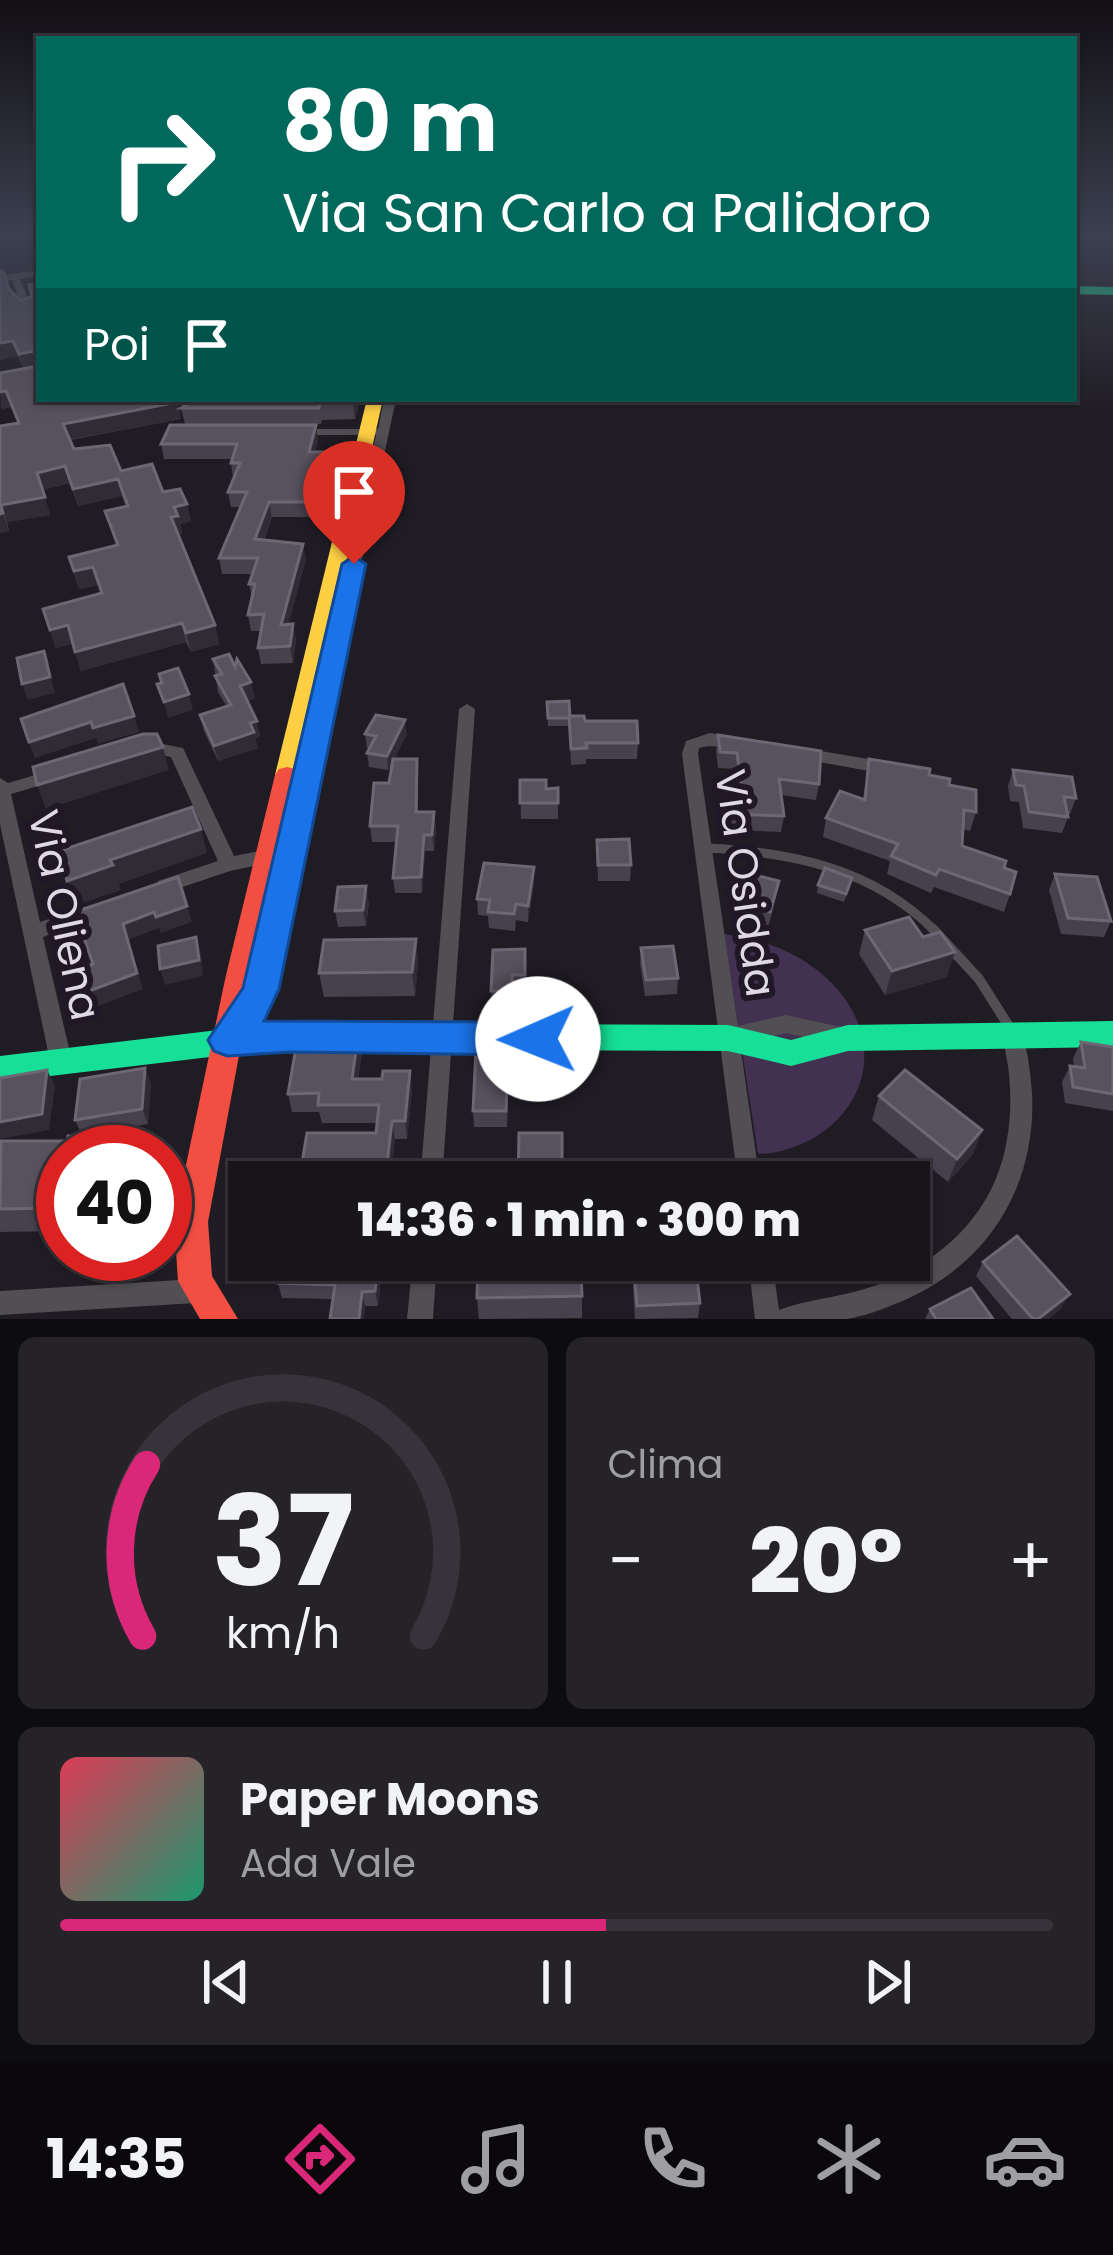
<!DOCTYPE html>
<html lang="it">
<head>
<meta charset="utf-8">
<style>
  body { margin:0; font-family:Poppins,sans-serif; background:#252228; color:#f1f3f6; height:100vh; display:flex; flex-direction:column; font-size:45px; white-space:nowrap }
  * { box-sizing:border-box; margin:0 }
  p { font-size:39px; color:#9f9fa3 }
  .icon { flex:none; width:66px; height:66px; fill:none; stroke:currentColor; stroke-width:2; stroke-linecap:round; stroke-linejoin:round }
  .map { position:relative; height:1319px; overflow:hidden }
  .drawer { display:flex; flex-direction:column; gap:18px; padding:18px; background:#0d0c0f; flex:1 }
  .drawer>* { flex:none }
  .top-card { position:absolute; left:36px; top:36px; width:1041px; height:366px; border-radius:0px; box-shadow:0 3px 9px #0004,0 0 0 3px #36343a; background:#00695c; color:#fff; overflow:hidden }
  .speed { position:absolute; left:36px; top:1125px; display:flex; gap:24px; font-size:60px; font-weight:700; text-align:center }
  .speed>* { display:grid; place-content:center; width:156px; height:156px; border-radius:50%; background:#18151b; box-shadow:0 3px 9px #0004,0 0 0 3px #36343a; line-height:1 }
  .speed .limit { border:18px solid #d22; background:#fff; color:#111 }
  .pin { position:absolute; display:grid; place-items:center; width:102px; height:102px; color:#fff; margin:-123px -51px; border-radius:50% 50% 50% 0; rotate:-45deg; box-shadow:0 0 12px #0007 }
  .pin .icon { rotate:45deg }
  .me { position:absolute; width:132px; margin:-66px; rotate:269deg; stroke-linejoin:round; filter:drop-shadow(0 0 9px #0008) }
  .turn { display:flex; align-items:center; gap:42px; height:252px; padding:0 48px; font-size:54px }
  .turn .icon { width:156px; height:156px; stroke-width:2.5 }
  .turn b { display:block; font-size:84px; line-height:102px }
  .then { display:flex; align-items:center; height:114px; padding:0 48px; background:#0003; gap:24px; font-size:45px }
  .big { font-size:90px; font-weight:800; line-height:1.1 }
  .drawer .tile { flex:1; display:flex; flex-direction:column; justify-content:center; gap:18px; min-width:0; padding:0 42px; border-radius:18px; background:#252228 }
  .drawer .dial { align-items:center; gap:0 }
  .dial svg { height:312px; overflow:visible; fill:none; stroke:#36343a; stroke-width:7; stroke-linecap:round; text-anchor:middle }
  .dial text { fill:#f1f3f6; stroke:none }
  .song { display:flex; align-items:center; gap:36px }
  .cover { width:144px; height:144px; border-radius:18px; background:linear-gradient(135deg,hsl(350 70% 55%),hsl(160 70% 35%)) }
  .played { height:12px; border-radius:6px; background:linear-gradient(90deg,#db2777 55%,#36343a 55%) }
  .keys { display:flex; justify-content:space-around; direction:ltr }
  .heat { display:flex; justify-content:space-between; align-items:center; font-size:66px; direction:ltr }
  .drawer .tiles { flex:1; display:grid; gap:18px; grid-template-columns:1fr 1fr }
  .tile:last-child { grid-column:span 2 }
  .trip { position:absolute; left:228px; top:1161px; width:702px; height:120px; border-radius:0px; background:#18151b; box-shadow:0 3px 9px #0004,0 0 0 3px #36343a; font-weight:800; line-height:120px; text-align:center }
  .tab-bar { display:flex; height:192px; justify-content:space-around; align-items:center; background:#0a080b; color:#9f9fa3 }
  .tab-bar .icon { width:84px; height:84px }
  .tab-bar .current { color:#db2777 }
  .tab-bar b { font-size:54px; color:#f1f3f6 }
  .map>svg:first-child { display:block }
  .green { fill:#423150 }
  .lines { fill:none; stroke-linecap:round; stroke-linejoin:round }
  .lane-far1 { stroke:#514f53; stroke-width:9 }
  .lane { stroke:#514f53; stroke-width:10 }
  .street { fill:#514f53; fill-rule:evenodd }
  .fast { fill:#16e098; fill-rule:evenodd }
  .slow { fill:#ffcf43; fill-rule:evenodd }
  .jam { fill:#f24e42; fill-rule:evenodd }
  .wall { fill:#47404d }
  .shaded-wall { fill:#312b36 }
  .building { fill:#58515e; stroke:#6d6673; stroke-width:3 }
  .route { fill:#1a73e8; stroke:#114b97; stroke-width:3 }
  .labels { text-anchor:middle; stroke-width:12; stroke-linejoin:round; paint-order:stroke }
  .near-street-label { font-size:42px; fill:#dfd9e4; stroke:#201827 }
</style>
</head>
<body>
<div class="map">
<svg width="1113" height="1319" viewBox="0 0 1113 1319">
  <rect width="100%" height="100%" fill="#201c24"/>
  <path class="green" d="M 724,934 C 773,940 822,962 849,1005 C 894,1078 833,1151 758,1154 Z"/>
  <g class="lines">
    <path class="lane-far1" d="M 706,848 C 792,852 872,868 935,931"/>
    <polyline class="lane" points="932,928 979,979 1010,1028"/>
    <g class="street">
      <polygon points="39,270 39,276 20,279 32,309 24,311 12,280 0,282 0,276"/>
      <polygon points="384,399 396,399 271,989 240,1039 233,1042 226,1039 223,1033 251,987 376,435 297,435 291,432 297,429 378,429"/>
      <polygon points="467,704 475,709 442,1182 420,1182 459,709"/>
      <path d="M 710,733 L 744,739 L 746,743 L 744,747 C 729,751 715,743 699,748 L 698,754 L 738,1026 L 786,1015 L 841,1027 L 848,1030 L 851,1036 L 848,1042 L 841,1045 L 786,1033 L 740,1044 L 760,1182 L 738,1182 L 682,754 L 686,741 Z"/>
      <polygon points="148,741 183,748 234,856 271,849 277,851 280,856 277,861 230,871 165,893 158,891 156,886 158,881 218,861 171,757 142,751 140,747 142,743"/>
      <polygon points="803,748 886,762 892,764 894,768 892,772 886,774 797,758 795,754 797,750"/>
      <polygon points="56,769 62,771 64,775 62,779 11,794 40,922 91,905 98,907 100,912 98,917 43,937 72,1061 68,1068 61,1070 54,1068 50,1061 0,824 0,778 8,783"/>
      <path d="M 1013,1026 L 1020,1029 C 1028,1048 1030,1071 1032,1092 C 1037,1187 987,1266 900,1302 C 883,1309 865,1316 847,1319 C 818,1319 785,1319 755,1319 L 748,1260 L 772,1260 L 779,1310 C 805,1300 834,1298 861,1290 C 934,1270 995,1217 1007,1139 C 1011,1118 1011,1096 1009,1074 C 1008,1059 1001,1043 1006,1029 Z"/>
      <polygon points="413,1260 437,1260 433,1319 407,1319"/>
      <polygon points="196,1279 205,1282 208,1291 205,1300 196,1303 0,1315 0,1291"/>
    </g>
    <g class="fast">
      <polygon points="1074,286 1113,287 1113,295 1074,294"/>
      <polygon points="1113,1021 1113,1047 848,1051 791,1066 728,1051 277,1049 0,1082 0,1056 277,1023 728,1025 791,1040 848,1025"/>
    </g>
    <polygon class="slow" points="367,399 383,399 299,775 295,781 279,781 275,775"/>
    <polygon class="jam" points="287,767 295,769 299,775 254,975 208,1222 212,1276 238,1319 200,1319 178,1281 174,1222 226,975 275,775 279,769"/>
  </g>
  <g class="wall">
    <polygon points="39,272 39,367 33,368 39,399 181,419 70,440 74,449 163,492 191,521 180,524 182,533 178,534 215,625 219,644 191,652 186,642 81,671 73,643 56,648 43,609 101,593 98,585 79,589 69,557 116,546 105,511 126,506 122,496 78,506 70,483 42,490 50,515 7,522 9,531 0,533 0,426 18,423 11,407 1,409 24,369 18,356 0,360 9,289 21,301 32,296 37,284 34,273"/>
    <polygon points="191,399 360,399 355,419 322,420 321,424 185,424 181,408 193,401"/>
    <polygon points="318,440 315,452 326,452 328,467 315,517 272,517 264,540 306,559 288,625 293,624 296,641 293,663 261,664 258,648 261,631 251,631 248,615 252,598 249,584 253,574 222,574 219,558 241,507 231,507 228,492 233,478 231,463 232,459 164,459 161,444"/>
    <polygon points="213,659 235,667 255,698 247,701 260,736 255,738 258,748 218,761 204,731 200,715 227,707 218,692"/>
    <polygon points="547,702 570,716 638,743 637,759 586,759 586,764 571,765 569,726 548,726"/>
    <polygon points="365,734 407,734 394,759 418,774 418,812 436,827 434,851 425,851 422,893 395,893 393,878 396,842 372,842 370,826 389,783 392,763 388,770 369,767 367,753 370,749 367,748"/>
    <polygon points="718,735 819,784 816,800 781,795 784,816 781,832 730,830 728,799 730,783 737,784 735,769 718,768 716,751"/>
    <polygon points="869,759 929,775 949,785 976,812 970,831 963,829 962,846 1004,868 1010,894 1004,912 934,887 931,893 887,874 890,861 823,837 826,818 863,799"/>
    <polygon points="1013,770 1076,798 1070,814 1068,814 1068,817 1062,833 1023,828 1019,802 1010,801 1008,786"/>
    <polygon points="520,780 546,789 558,788 558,819 521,819"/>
    <polygon points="597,840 631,865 630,881 598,881"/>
    <polygon points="1055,874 1111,921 1104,937 1061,934 1049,890"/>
    <polygon points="534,883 528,922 516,920 515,931 489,928 488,916 478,915 477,899"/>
    <polygon points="818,885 850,886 844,902 817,893"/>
    <polygon points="776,897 768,928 743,921 746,905"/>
    <polygon points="369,902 366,926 338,927 335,911"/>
    <polygon points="865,930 947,977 885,995 859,954"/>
    <polygon points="416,939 418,963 415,996 324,997 319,973"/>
    <polygon points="641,948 678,978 677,994 645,996 640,964"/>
    <polygon points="525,949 526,991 513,991 513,1007 492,1007 491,991"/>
    <polygon points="1081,1042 1113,1047 1113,1111 1065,1103 1062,1082 1070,1066 1074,1067 1073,1058"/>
    <polygon points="362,1054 358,1079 412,1089 407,1139 395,1139 390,1182 277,1182 299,1181 376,1133 377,1123 322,1123 319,1112 292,1112 288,1094"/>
    <polygon points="509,1064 507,1127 474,1127 473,1111"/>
    <polygon points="151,1083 148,1124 83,1135 63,1152 63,1231 0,1232 0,1145 67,1141 82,1135 75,1120"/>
    <polygon points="879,1096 982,1130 973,1154 948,1182 872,1120"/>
    <polygon points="282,1260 383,1260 378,1306 365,1306 333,1299 282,1298 278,1283"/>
    <polygon points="983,1262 1061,1308 1048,1319 1012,1319 976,1276"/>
    <polygon points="634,1272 700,1303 698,1318 635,1319 633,1286"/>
    <polygon points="582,1296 582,1318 479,1319 477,1298"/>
    <polygon points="930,1309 993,1319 925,1319"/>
  </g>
  <g class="shaded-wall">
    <polygon points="13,341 18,356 0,360 0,343"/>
    <polygon points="39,350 39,367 24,370 19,354"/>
    <polygon points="6,391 11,407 1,409 0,392"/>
    <polygon points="354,399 360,399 355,419 353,403"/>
    <polygon points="178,402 181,419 67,440 63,424"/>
    <polygon points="316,425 318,440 311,467 309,452"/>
    <polygon points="326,452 328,467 315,517 313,502"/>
    <polygon points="65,466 70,483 42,490 37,473"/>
    <polygon points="118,479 122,496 78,506 73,489"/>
    <polygon points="45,497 50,515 7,522 1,505"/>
    <polygon points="269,502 272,517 258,555 255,539"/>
    <polygon points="187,504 191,521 180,524 182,533 175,535 171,517 174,507"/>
    <polygon points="3,513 9,531 0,533 0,514"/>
    <polygon points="303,544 306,559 284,641 281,625"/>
    <polygon points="93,567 98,585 79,589 74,571"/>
    <polygon points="182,623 186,642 81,671 75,652"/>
    <polygon points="293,624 296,641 293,663 290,646"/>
    <polygon points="68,625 74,643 56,648 50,630"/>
    <polygon points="215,625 219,644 191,652 186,633"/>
    <polygon points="44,651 55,693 28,700 22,684"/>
    <polygon points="251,682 255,698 243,702 240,686"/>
    <polygon points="189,694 193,710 168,718 164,702"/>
    <polygon points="134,716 139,732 98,744 96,738 35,758 29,742 91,722"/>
    <polygon points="405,720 407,734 388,770 387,756"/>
    <polygon points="257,721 260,736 255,738 258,748 218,761 214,746 250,723"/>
    <polygon points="163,747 169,770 46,809 37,785"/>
    <polygon points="434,812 436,827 434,851 432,835"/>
    <polygon points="201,829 207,853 119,884 121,890 76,905 67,881 110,860"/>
    <polygon points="424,835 425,851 422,893 421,877"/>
    <polygon points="534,867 534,883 528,922 528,906"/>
    <polygon points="366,886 369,902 366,926 363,910"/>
    <polygon points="187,906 192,922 161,933 159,928 128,940 143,989 91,1009 84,993 123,924 154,912"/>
    <polygon points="196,937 201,953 203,976 165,985 160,969"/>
    <polygon points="416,939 418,963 415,996 412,972"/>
    <polygon points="955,952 947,977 885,995 892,971"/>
    <polygon points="358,1036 362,1054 355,1098 352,1079"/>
    <polygon points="145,1068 151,1083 148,1124 142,1109"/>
    <polygon points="47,1070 55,1086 49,1130 0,1139 0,1122"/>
    <polygon points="410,1071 412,1089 407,1139 405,1121"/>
    <polygon points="392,1121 395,1139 390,1182 387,1164"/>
    <polygon points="982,1130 973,1154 948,1182 957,1159"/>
    <polygon points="116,1135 124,1152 111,1152"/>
    <polygon points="59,1185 63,1194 63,1230 51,1208"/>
    <polygon points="379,1260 383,1260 378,1306 375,1291"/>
    <polygon points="362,1292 365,1306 364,1319 359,1319"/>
    <polygon points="1070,1294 1061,1308 1048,1319 1038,1319"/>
  </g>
  <g class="building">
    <polygon points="0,271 3,271 9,289 21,301 32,296 29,285 39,283 34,273 39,272 39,350 19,354 13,341 0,343"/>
    <polygon points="33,367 39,383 39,399 175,399 178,402 63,424 74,449 110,445 121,471 152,464 163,492 180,489 187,504 174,507 178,516 171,517 215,625 186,633 182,623 75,652 68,625 50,630 43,609 102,593 93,567 74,571 69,557 118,545 105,511 128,506 118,479 73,489 65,466 37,473 45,497 1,505 3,513 0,514 0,426 19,423 6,391 0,392 0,373"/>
    <polygon points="196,399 354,399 353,403 320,403 319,408 181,408"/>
    <polygon points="170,425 316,425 309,452 326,452 313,502 269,502 255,539 303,544 281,625 293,624 290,646 258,648 264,614 248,615 255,584 249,584 258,558 219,558 247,492 228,492 240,463 231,463 237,444 161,444"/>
    <polygon points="44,651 50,677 22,684 17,658"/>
    <polygon points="229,654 235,667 237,659 251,682 240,686 257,721 250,723 254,732 214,746 200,715 231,705 215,676 222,674 213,659"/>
    <polygon points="178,668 189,694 164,702 157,684 162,683 159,674"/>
    <polygon points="123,684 134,716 93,728 91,722 29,742 21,719"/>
    <polygon points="569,701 570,718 548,718 547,702"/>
    <polygon points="376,715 405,720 387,756 367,753 376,736 365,734"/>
    <polygon points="569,716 584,716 585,721 637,721 638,743 586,743 587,748 571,749"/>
    <polygon points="143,734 157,734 163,747 37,785 33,767"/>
    <polygon points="718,735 821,751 819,784 779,779 784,816 733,814 730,783 741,784 737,753 720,752"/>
    <polygon points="393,759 417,759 416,812 434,812 432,835 424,835 421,877 393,878 398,826 370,826 374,783 389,783"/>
    <polygon points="869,759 930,769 929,775 950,779 949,785 976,790 976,812 964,810 962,846 1006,861 1004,868 1016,872 1010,894 939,869 936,875 891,856 898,844 826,818 840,791 865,800"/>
    <polygon points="1013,770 1072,777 1076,798 1064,797 1068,817 1029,812 1024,786 1016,785"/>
    <polygon points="520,780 546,780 546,789 558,788 558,803 520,803"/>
    <polygon points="192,807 201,829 110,860 113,865 67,881 59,851"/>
    <polygon points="629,839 631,865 598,865 597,840"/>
    <polygon points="484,863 534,867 528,906 516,904 514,914 488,912 490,900 477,899"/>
    <polygon points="825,868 852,878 846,894 818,885"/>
    <polygon points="1055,874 1097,877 1111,921 1068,918"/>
    <polygon points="755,875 779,881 770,912 746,905"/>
    <polygon points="178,877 187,906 156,917 154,912 123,924 137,973 84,993 79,969 93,964 75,912"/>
    <polygon points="366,886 363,910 335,911 338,887"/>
    <polygon points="909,917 923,937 940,932 955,952 892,971 865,930"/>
    <polygon points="196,937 199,960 160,969 158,946"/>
    <polygon points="416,939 412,972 319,973 324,940"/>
    <polygon points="673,946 678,978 646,980 641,948"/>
    <polygon points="525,949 525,975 512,975 512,991 491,991 493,950"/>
    <polygon points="298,1036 358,1036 352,1079 382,1079 383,1071 410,1071 405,1121 392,1121 387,1164 381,1164 379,1182 277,1182 299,1181 307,1133 376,1133 379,1105 318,1105 319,1093 288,1094"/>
    <polygon points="1081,1042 1113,1047 1113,1094 1073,1087 1070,1066 1085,1068"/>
    <polygon points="508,1048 506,1111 473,1111 476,1049"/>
    <polygon points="145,1068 142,1109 75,1120 80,1079"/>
    <polygon points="47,1070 42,1114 0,1122 0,1078"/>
    <polygon points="905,1070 982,1130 957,1159 879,1096"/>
    <polygon points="519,1133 562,1133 562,1182 518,1182"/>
    <polygon points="116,1135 111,1152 63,1152 63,1185 59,1185 51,1208 0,1209 1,1141 67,1141 68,1136"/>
    <polygon points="864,1164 875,1182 820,1182"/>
    <polygon points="620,1169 667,1172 667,1182 620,1182"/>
    <polygon points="1017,1236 1070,1294 1038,1319 1033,1319 983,1262"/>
    <polygon points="282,1260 379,1260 375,1291 362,1292 359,1319 330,1319 335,1285 278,1283"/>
    <polygon points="478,1260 539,1260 539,1270 581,1270 582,1296 477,1298"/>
    <polygon points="696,1270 700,1303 637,1306 634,1272"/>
    <polygon points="971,1288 993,1319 936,1319 930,1309"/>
  </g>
  <linearGradient id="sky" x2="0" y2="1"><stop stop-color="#120f14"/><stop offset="0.56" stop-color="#3c4050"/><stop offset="1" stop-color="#3c4050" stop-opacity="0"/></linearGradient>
  <rect width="1113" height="418" fill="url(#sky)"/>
  <polygon class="route" points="354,556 366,564 279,989 264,1021 538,1022 551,1027 557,1039 551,1051 538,1055 292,1052 227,1056 214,1051 208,1040 243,988 342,564"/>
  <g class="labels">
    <g class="near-street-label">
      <text transform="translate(746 883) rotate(82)" y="15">Via Osidda</text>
      <text transform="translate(65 915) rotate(78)" y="15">Via Oliena</text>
    </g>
  </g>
</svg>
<div class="speed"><div class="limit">40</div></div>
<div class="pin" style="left:354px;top:564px;background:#d93025"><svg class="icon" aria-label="arrive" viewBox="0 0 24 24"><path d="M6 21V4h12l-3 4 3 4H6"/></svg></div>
<svg class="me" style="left:538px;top:1039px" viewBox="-20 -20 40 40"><circle r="19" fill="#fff"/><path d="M0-13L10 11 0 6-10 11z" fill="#1a73e8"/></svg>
<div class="trip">14:36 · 1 min · 300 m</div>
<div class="top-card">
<div class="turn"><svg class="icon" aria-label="right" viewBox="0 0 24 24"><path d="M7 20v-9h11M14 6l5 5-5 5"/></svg><div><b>80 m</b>Via San Carlo a Palidoro</div></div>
<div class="then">Poi<svg class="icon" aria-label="arrive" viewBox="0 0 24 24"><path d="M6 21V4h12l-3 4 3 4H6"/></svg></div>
</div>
</div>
<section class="drawer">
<div class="tiles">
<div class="tile dial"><svg viewBox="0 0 100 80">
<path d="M14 69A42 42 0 1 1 86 69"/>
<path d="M14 69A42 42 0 0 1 15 25" stroke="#db2777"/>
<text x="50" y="56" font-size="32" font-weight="700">37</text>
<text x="50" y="72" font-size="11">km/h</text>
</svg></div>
<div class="tile"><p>Clima</p>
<div class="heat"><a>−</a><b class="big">20°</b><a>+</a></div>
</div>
<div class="tile">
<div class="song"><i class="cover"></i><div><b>Paper Moons</b><p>Ada Vale</p></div></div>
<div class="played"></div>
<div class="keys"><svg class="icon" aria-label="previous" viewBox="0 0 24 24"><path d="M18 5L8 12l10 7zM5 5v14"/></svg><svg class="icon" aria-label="pause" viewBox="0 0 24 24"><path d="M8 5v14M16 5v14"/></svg><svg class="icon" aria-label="next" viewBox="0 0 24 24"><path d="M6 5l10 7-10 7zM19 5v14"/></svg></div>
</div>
</div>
</section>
<nav class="tab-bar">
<b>14:35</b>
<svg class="icon current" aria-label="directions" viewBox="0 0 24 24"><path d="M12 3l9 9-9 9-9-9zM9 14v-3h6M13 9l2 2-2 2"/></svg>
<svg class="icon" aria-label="music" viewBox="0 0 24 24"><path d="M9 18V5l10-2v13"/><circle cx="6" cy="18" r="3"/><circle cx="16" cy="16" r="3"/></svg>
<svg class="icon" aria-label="phone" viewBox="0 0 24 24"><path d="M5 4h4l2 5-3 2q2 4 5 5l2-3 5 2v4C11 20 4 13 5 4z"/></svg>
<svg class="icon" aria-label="climate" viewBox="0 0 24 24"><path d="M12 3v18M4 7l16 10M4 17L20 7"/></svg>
<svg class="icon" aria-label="car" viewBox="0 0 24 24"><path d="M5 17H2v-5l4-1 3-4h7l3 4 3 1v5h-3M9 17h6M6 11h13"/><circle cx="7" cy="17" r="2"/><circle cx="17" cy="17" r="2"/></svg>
</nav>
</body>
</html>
